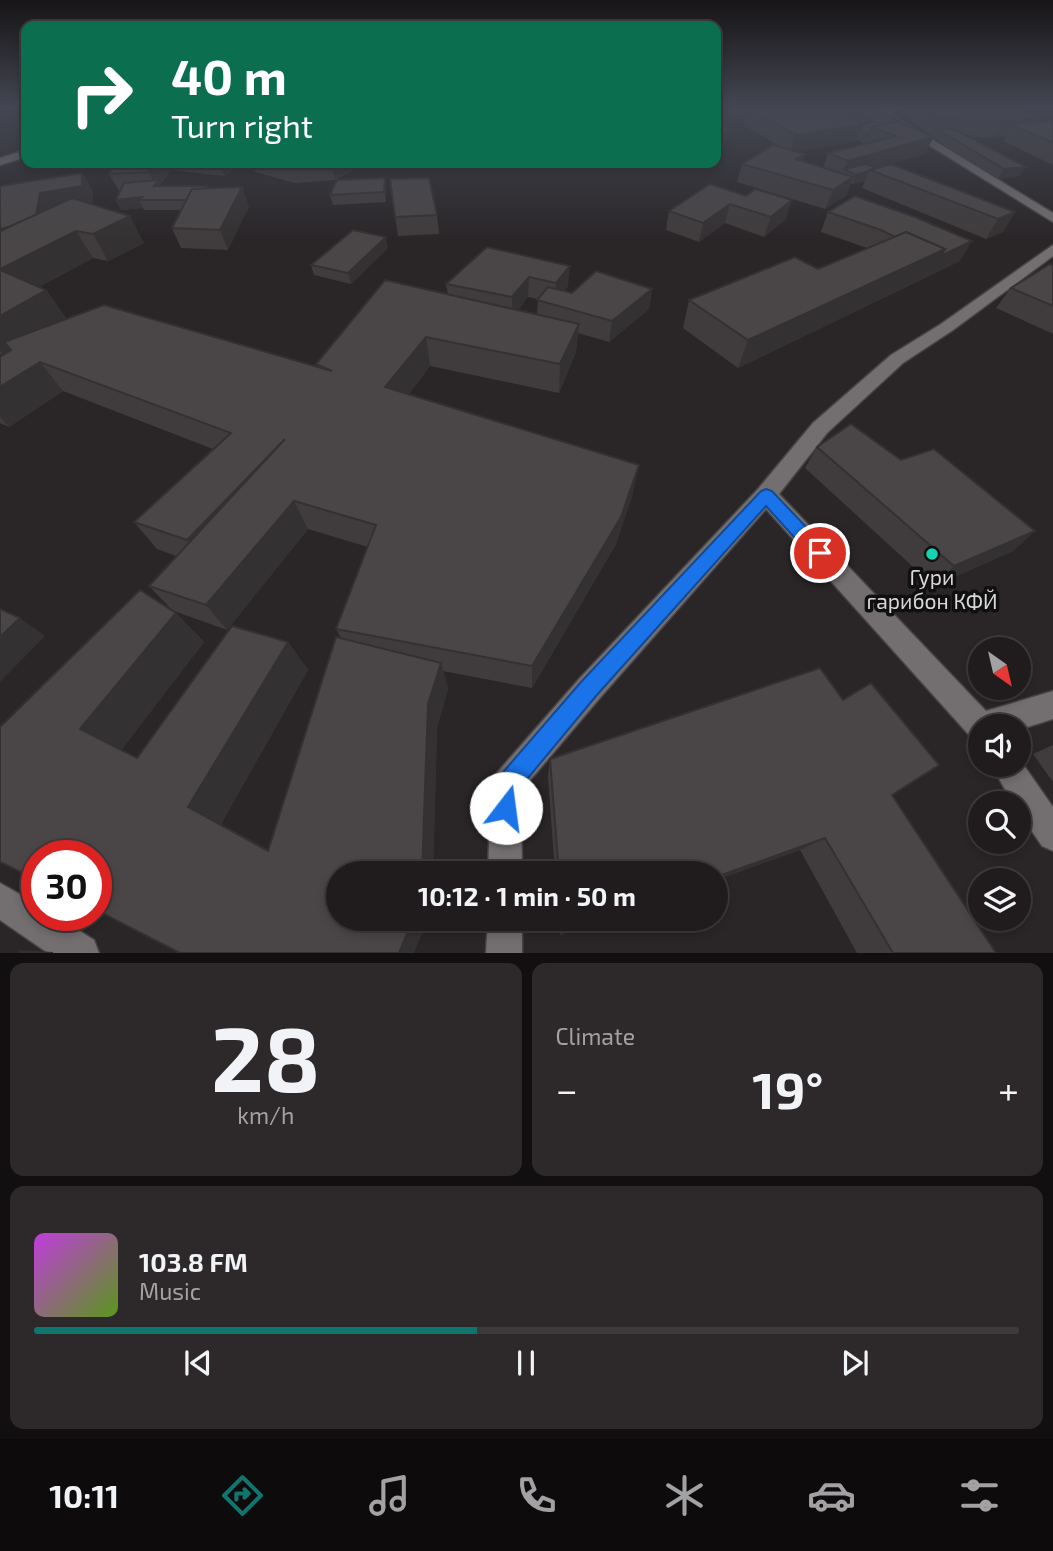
<!DOCTYPE html>
<html lang="en">
<head>
<meta charset="utf-8">
<style>
  body { margin:0; font-family:"Exo 2",sans-serif; background:#2d292b; color:#f1f3f6; height:100vh; display:flex; flex-direction:column; font-size:26px; white-space:nowrap }
  * { box-sizing:border-box; margin:0 }
  p { font-size:23px; color:#a2a1a4 }
  .icon { flex:none; width:38px; height:38px; fill:none; stroke:currentColor; stroke-width:2; stroke-linecap:round; stroke-linejoin:round }
  .map { position:relative; height:953px; overflow:hidden }
  .drawer { display:flex; flex-direction:column; gap:10px; padding:10px; background:#120f10; flex:1 }
  .drawer>* { flex:none }
  .banner { position:absolute; left:21px; top:21px; width:700px; height:147px; border-radius:14px; box-shadow:0 4px 10px #0003,0 0 0 2px #3d3a3c; background:#0b6e4f; color:#fff; overflow:hidden }
  .needle { width:46px; rotate:146deg }
  .buttons { position:absolute; left:968px; top:637px; display:grid; gap:14px }
  .buttons a { display:grid; place-items:center; width:63px; height:63px; border-radius:50%; background:#201c1e; box-shadow:0 4px 10px #0003,0 0 0 2px #3d3a3c; font-size:35px }
  .speed { position:absolute; left:21px; top:840px; display:flex; gap:14px; font-size:35px; font-weight:700; text-align:center }
  .speed>* { display:grid; place-content:center; width:91px; height:91px; border-radius:50%; background:#201c1e; box-shadow:0 4px 10px #0003,0 0 0 2px #3d3a3c; line-height:1 }
  .speed .limit { border:10px solid #d22; background:#fff; color:#111 }
  .pin { position:absolute; display:grid; place-items:center; width:60px; height:60px; color:#fff; margin:-30px; border:4px solid #fff; border-radius:50%; box-shadow:0 2px 7px #0007 }
  .me { position:absolute; width:77px; margin:-38px; rotate:15deg; stroke-linejoin:round; filter:drop-shadow(0 0 5px #0008) }
  .turn { display:flex; align-items:center; gap:24px; height:147px; padding:0 35px; font-size:32px }
  .turn .icon { width:91px; height:91px; stroke-width:2.5 }
  .turn b { display:block; font-size:49px; line-height:60px }
  .big { font-size:52px; font-weight:700; line-height:1.1 }
  .drawer .card { flex:1; display:flex; flex-direction:column; justify-content:center; gap:10px; min-width:0; padding:0 24px; border-radius:14px; background:#2d292b }
  .drawer .dial { align-items:center; gap:0 }
  .dial b { font-size:91px; line-height:1 }
  .song { display:flex; align-items:center; gap:21px }
  .cover { width:84px; height:84px; border-radius:10px; background:linear-gradient(135deg,hsl(290 70% 55%),hsl(90 70% 35%)) }
  .played { height:7px; border-radius:4px; background:linear-gradient(90deg,#0f766e 45%,#3d3a3c 45%) }
  .keys { display:flex; justify-content:space-around; direction:ltr }
  .heat { display:flex; justify-content:space-between; align-items:center; font-size:38px; direction:ltr }
  .drawer .tiles { flex:1; display:grid; gap:10px; grid-template-columns:1fr 1fr }
  .card:last-child { grid-column:span 2 }
  .trip { position:absolute; left:326px; top:861px; width:402px; height:70px; border-radius:35px; background:#201c1e; box-shadow:0 4px 10px #0003,0 0 0 2px #3d3a3c; font-weight:700; line-height:70px; text-align:center }
  .dock { display:flex; height:112px; justify-content:space-around; align-items:center; background:#0d0b0c; color:#a2a1a4 }
  .dock .icon { width:49px; height:49px }
  .dock .on { color:#0f766e }
  .dock b { font-size:32px; color:#f1f3f6 }
  .map>svg:first-child { display:block }
  .lines { fill:none; stroke-linecap:round; stroke-linejoin:round }
  .minor-casing { stroke:#474344; stroke-width:3 }
  .minor { fill:#736f70; fill-rule:evenodd }
  .wall { fill:#403c3d; fill-rule:evenodd }
  .shaded-wall { fill:#343132 }
  .building { fill:#4a4647; stroke:#343132; stroke-width:2 }
  .route { fill:#1a73e8; stroke:#114b97; stroke-width:2 }
  .poi-dot { fill:#13d5b3; stroke:#111010; stroke-width:2.5 }
  .labels { text-anchor:middle; stroke-width:7; stroke-linejoin:round; paint-order:stroke }
  .poi-label { font-size:21px; fill:#dbd8d9; stroke:#111010 }
</style>
</head>
<body>
<div class="map">
<svg width="1053" height="953" viewBox="0 0 1053 953">
  <rect width="100%" height="100%" fill="#2a2628"/>
  <g class="lines">
    <defs>
      <g id="minor">
        <polygon points="894,107 907,107 890,114 1053,213 1053,222 877,113"/>
        <polygon points="26,150 26,157 0,165 0,158"/>
        <polygon points="1053,245 1053,256 953,330 903,363 827,433 779,494 986,711 1053,691 1053,719 1018,730 1018,726 980,726 980,740 970,736 766,509 599,699 521,791 522,873 488,873 491,786 495,775 579,679 758,489 813,423 891,355 941,324"/>
        <polygon points="1018,757 1053,807 1053,851 1042,846 1018,811 1018,803 1013,803 991,765 1018,765"/>
        <polygon points="0,883 37,904 37,915 55,915 94,940 99,953 48,953 0,920"/>
        <polygon points="488,919 522,919 522,953 486,953"/>
      </g>
    </defs>
    <use href="#minor" class="minor-casing"/>
    <use href="#minor" class="minor"/>
  </g>
  <g class="wall">
    <path d="M 727,107 L 864,107 L 932,136 L 910,120 L 906,109 L 907,107 L 1053,107 L 1053,108 L 1025,111 L 1038,122 L 1053,121 L 1053,165 L 1003,141 L 1005,137 L 993,138 L 970,137 L 1020,176 L 998,179 L 933,138 L 925,154 L 890,164 L 1015,212 L 1003,232 L 986,239 L 862,188 L 865,181 L 852,184 L 851,183 L 846,196 L 825,209 L 737,182 L 742,164 L 783,148 L 743,125 L 746,116 L 726,114 ZM 857,140 L 865,144 L 828,153 L 823,168 L 802,161 L 805,154 L 796,151 L 856,141 Z"/>
    <polygon points="716,126 729,128 724,145 717,153 716,153"/>
    <polygon points="115,163 246,163 224,176 171,170 161,184 162,186 207,186 208,188 249,206 228,250 181,248 172,228 181,210 144,210 143,208 121,210 116,200 120,192 109,174"/>
    <polygon points="252,163 367,163 335,180 295,183 255,172"/>
    <path d="M 82,173 L 93,191 L 92,205 L 144,243 L 108,261 L 93,258 L 39,287 L 46,290 L 66,318 L 61,321 L 317,367 L 316,364 L 448,294 L 446,284 L 487,247 L 568,286 L 564,291 L 572,293 L 652,289 L 649,309 L 609,342 L 578,333 L 576,352 L 559,393 L 430,366 L 409,394 L 633,493 L 616,544 L 532,688 L 443,671 L 448,689 L 437,728 L 433,873 L 338,873 L 37,856 L 172,610 L 149,586 L 176,556 L 157,549 L 134,522 L 213,449 L 63,391 L 9,427 L 0,423 L 0,357 L 2,355 L 0,354 L 0,186 ZM 528,297 L 538,299 L 537,314 L 518,310 ZM 308,529 L 368,547 L 336,629 L 341,638 L 269,850 L 221,824 L 308,670 L 288,642 L 137,758 L 121,750 L 204,642 L 174,611 L 227,630 Z"/>
    <polygon points="710,184 786,219 764,237 725,223 699,242 666,230 669,211"/>
    <polygon points="386,188 386,202 333,205 330,195"/>
    <polygon points="855,196 960,261 738,368 683,328 689,300 818,269 867,248 821,232 828,212"/>
    <polygon points="437,215 439,234 398,236 395,217"/>
    <polygon points="388,248 351,284 314,275 311,265"/>
    <polygon points="1053,265 1053,334 996,308 1011,288"/>
    <polygon points="817,447 901,460 1035,531 1013,551 934,586 805,468"/>
    <polygon points="1053,745 1053,782 1033,754"/>
    <polygon points="550,759 892,795 996,953 857,953 800,850 716,880 716,873 555,873 548,776"/>
    <polygon points="559,919 607,919 560,935"/>
  </g>
  <g class="shaded-wall">
    <polygon points="991,107 1053,107 1053,108 987,114"/>
    <polygon points="1040,118 1031,133 1012,124 1005,137 993,138 1003,121"/>
    <polygon points="863,124 856,141 790,152 796,135"/>
    <polygon points="729,128 724,145 717,153 721,136"/>
    <polygon points="933,137 925,154 856,174 844,169 848,161"/>
    <polygon points="805,154 799,172 796,159"/>
    <polygon points="155,163 168,163 171,170 161,184 164,190 158,195 149,172"/>
    <polygon points="219,163 246,163 224,176"/>
    <polygon points="331,163 367,163 335,180"/>
    <polygon points="1026,167 1020,176 998,179 1004,169"/>
    <polygon points="869,171 865,181 852,184 856,175"/>
    <polygon points="82,173 93,191 92,205 0,266 0,229 40,193"/>
    <polygon points="853,177 846,196 825,209 833,190"/>
    <polygon points="385,178 386,188 386,202 384,192"/>
    <polygon points="242,187 249,206 228,250 220,230"/>
    <polygon points="142,197 139,200 143,208 121,210 116,200"/>
    <polygon points="792,200 786,219 764,237 771,217"/>
    <polygon points="730,204 725,223 699,242 703,223"/>
    <polygon points="1015,212 1003,232 986,239 998,219"/>
    <polygon points="130,216 144,243 108,261 93,234"/>
    <polygon points="76,231 93,258 19,297 0,271 0,269"/>
    <polygon points="386,237 388,248 351,284 348,273"/>
    <polygon points="972,241 960,261 738,368 748,340 945,249"/>
    <polygon points="570,266 568,286 555,303 556,283"/>
    <polygon points="529,277 528,297 512,318 512,297"/>
    <polygon points="652,289 649,309 609,342 612,321"/>
    <polygon points="46,290 66,318 4,356 0,351 0,316"/>
    <polygon points="579,324 576,352 559,393 560,364"/>
    <polygon points="426,337 430,366 392,416 385,387"/>
    <polygon points="40,362 63,391 9,427 0,417 0,387"/>
    <polygon points="285,439 208,566 187,540"/>
    <polygon points="639,465 633,493 616,544 532,688 532,666"/>
    <polygon points="294,501 308,529 227,630 206,605"/>
    <polygon points="1035,531 1013,551 934,586 954,566"/>
    <polygon points="176,613 204,642 120,752 80,729"/>
    <polygon points="20,618 45,636 0,682 0,637"/>
    <polygon points="288,642 308,670 221,824 294,864 188,807"/>
    <polygon points="441,663 448,689 437,728 433,873 422,873 428,704"/>
    <polygon points="825,838 800,850 716,880 716,877"/>
    <polygon points="413,919 428,919 414,953 399,953"/>
    <polygon points="598,919 607,919 560,935 563,931"/>
    <polygon points="18,950 53,952 53,953 20,953"/>
  </g>
  <g class="building">
    <polygon points="760,107 826,107 863,124 796,135 748,108"/>
    <polygon points="846,107 864,107 886,114 901,122 897,121 871,127 868,135 860,131 863,124 875,122"/>
    <polygon points="922,107 1016,107 1040,118 1003,121 941,119"/>
    <polygon points="897,121 933,137 848,161 828,153 896,136 871,127"/>
    <polygon points="1053,121 1053,143 1012,124"/>
    <polygon points="716,126 729,128 721,136 716,135"/>
    <polygon points="935,128 956,130 1026,167 1004,169"/>
    <polygon points="773,145 805,154 796,159 853,177 833,190 742,164"/>
    <polygon points="115,163 155,163 149,172 109,174"/>
    <polygon points="282,163 318,163 290,165"/>
    <polygon points="866,164 876,168 870,170 869,171 856,175 844,169"/>
    <polygon points="891,164 1015,212 998,219 870,170"/>
    <polygon points="82,173 82,186 40,193 36,215 9,227 0,229 0,186"/>
    <polygon points="385,178 384,192 330,195 337,180"/>
    <polygon points="429,178 437,215 395,217 390,179"/>
    <polygon points="159,180 154,186 207,186 205,189 192,189 186,200 139,200 142,197 116,200 124,183"/>
    <polygon points="710,184 746,196 755,189 792,200 771,217 730,204 703,223 669,211"/>
    <polygon points="242,187 220,230 172,228 192,189"/>
    <polygon points="855,196 915,217 972,241 941,256 945,249 906,232 895,237 881,230 828,212"/>
    <polygon points="72,198 130,216 93,234 76,231 0,269 0,231"/>
    <polygon points="353,230 386,237 348,273 311,265"/>
    <polygon points="906,232 945,249 748,340 689,300 795,257 818,269"/>
    <polygon points="487,247 570,266 556,283 529,277 512,297 446,284"/>
    <polygon points="1050,264 1053,265 1053,306 1011,288"/>
    <polygon points="0,270 46,290 0,316"/>
    <polygon points="596,271 652,289 612,321 537,300 548,287 572,293"/>
    <polygon points="385,280 579,324 560,364 426,337 385,387 639,465 621,517 532,666 336,629 376,525 294,501 206,605 149,586 285,439 187,540 134,522 231,433 40,362 0,387 0,357 11,350 4,342 104,305 332,371 316,364"/>
    <polygon points="851,424 901,460 934,449 1035,531 954,566 817,447"/>
    <polygon points="140,590 176,613 80,729 137,758 232,626 288,642 188,807 268,851 336,637 441,663 428,704 422,873 338,873 338,919 413,919 399,953 180,953 96,910 96,856 37,856 37,880 0,862 0,727"/>
    <polygon points="0,609 20,618 0,637"/>
    <polygon points="820,668 843,700 871,683 939,765 892,795 996,953 893,953 825,838 716,877 716,873 559,873 550,759"/>
    <polygon points="562,919 598,919 563,931"/>
  </g>
  <linearGradient id="sky" x2="0" y2="1"><stop stop-color="#171516"/><stop offset="0.45" stop-color="#444753"/><stop offset="1" stop-color="#444753" stop-opacity="0"/></linearGradient>
  <rect width="1053" height="240" fill="url(#sky)"/>
  <path class="route" d="M 766,489 L 772,491 L 826,548 L 829,553 L 826,558 L 820,560 L 813,558 L 766,506 L 596,696 L 518,790 L 518,808 L 515,816 L 506,820 L 498,816 C 493,804 493,790 498,778 L 581,682 L 761,491 Z"/>
  <circle class="poi-dot" cx="932" cy="554" r="7"/>
  <g class="labels">
    <g class="poi-label">
      <text x="932" y="585">Гури<tspan x="932" dy="24">гарибон КФЙ</tspan></text>
    </g>
  </g>
</svg>
<div class="buttons">
<a><svg class="needle" viewBox="-14 -14 28 28"><path d="M0-13l5 13h-10z" fill="#e53935"/><path d="M0 13l5-13h-10z" fill="#a2a1a4"/></svg></a>
<a><svg class="icon" aria-label="sound" viewBox="0 0 24 24"><path d="M4 9h4l5-4v14l-5-4H4zM17 9q2 3 0 6"/></svg></a>
<a><svg class="icon" aria-label="search" viewBox="0 0 24 24"><circle cx="10" cy="10" r="6"/><path d="M15 15l6 6"/></svg></a>
<a><svg class="icon" aria-label="layers" viewBox="0 0 24 24"><path d="M12 4l9 5-9 5-9-5zM3 14l9 5 9-5"/></svg></a>
</div>
<div class="speed"><div class="limit">30</div></div>
<div class="pin" style="left:820px;top:553px;background:#d93025"><svg class="icon" aria-label="arrive" viewBox="0 0 24 24"><path d="M6 21V4h12l-3 4 3 4H6"/></svg></div>
<svg class="me" style="left:506px;top:808px" viewBox="-20 -20 40 40"><circle r="19" fill="#fff"/><path d="M0-13L10 11 0 6-10 11z" fill="#1a73e8"/></svg>
<div class="trip">10:12 · 1 min · 50 m</div>
<div class="banner">
<div class="turn"><svg class="icon" aria-label="right" viewBox="0 0 24 24"><path d="M7 20v-9h11M14 6l5 5-5 5"/></svg><div><b>40 m</b>Turn right</div></div>
</div>
</div>
<section class="drawer">
<div class="tiles">
<div class="card dial"><b>28</b><p>km/h</p></div>
<div class="card"><p>Climate</p>
<div class="heat"><a>−</a><b class="big">19°</b><a>+</a></div>
</div>
<div class="card">
<div class="song"><i class="cover"></i><div><b>103.8 FM</b><p>Music</p></div></div>
<div class="played"></div>
<div class="keys"><svg class="icon" aria-label="previous" viewBox="0 0 24 24"><path d="M18 5L8 12l10 7zM5 5v14"/></svg><svg class="icon" aria-label="pause" viewBox="0 0 24 24"><path d="M8 5v14M16 5v14"/></svg><svg class="icon" aria-label="next" viewBox="0 0 24 24"><path d="M6 5l10 7-10 7zM19 5v14"/></svg></div>
</div>
</div>
</section>
<nav class="dock">
<b>10:11</b>
<svg class="icon on" aria-label="directions" viewBox="0 0 24 24"><path d="M12 3l9 9-9 9-9-9zM9 14v-3h6M13 9l2 2-2 2"/></svg>
<svg class="icon" aria-label="music" viewBox="0 0 24 24"><path d="M9 18V5l10-2v13"/><circle cx="6" cy="18" r="3"/><circle cx="16" cy="16" r="3"/></svg>
<svg class="icon" aria-label="phone" viewBox="0 0 24 24"><path d="M5 4h4l2 5-3 2q2 4 5 5l2-3 5 2v4C11 20 4 13 5 4z"/></svg>
<svg class="icon" aria-label="climate" viewBox="0 0 24 24"><path d="M12 3v18M4 7l16 10M4 17L20 7"/></svg>
<svg class="icon" aria-label="car" viewBox="0 0 24 24"><path d="M5 17H2v-5l4-1 3-4h7l3 4 3 1v5h-3M9 17h6M6 11h13"/><circle cx="7" cy="17" r="2"/><circle cx="17" cy="17" r="2"/></svg>
<svg class="icon" aria-label="filters" viewBox="0 0 24 24"><path d="M4 7h16M4 17h16"/><circle cx="9" cy="7" r="2"/><circle cx="15" cy="17" r="2"/></svg>
</nav>
</body>
</html>
